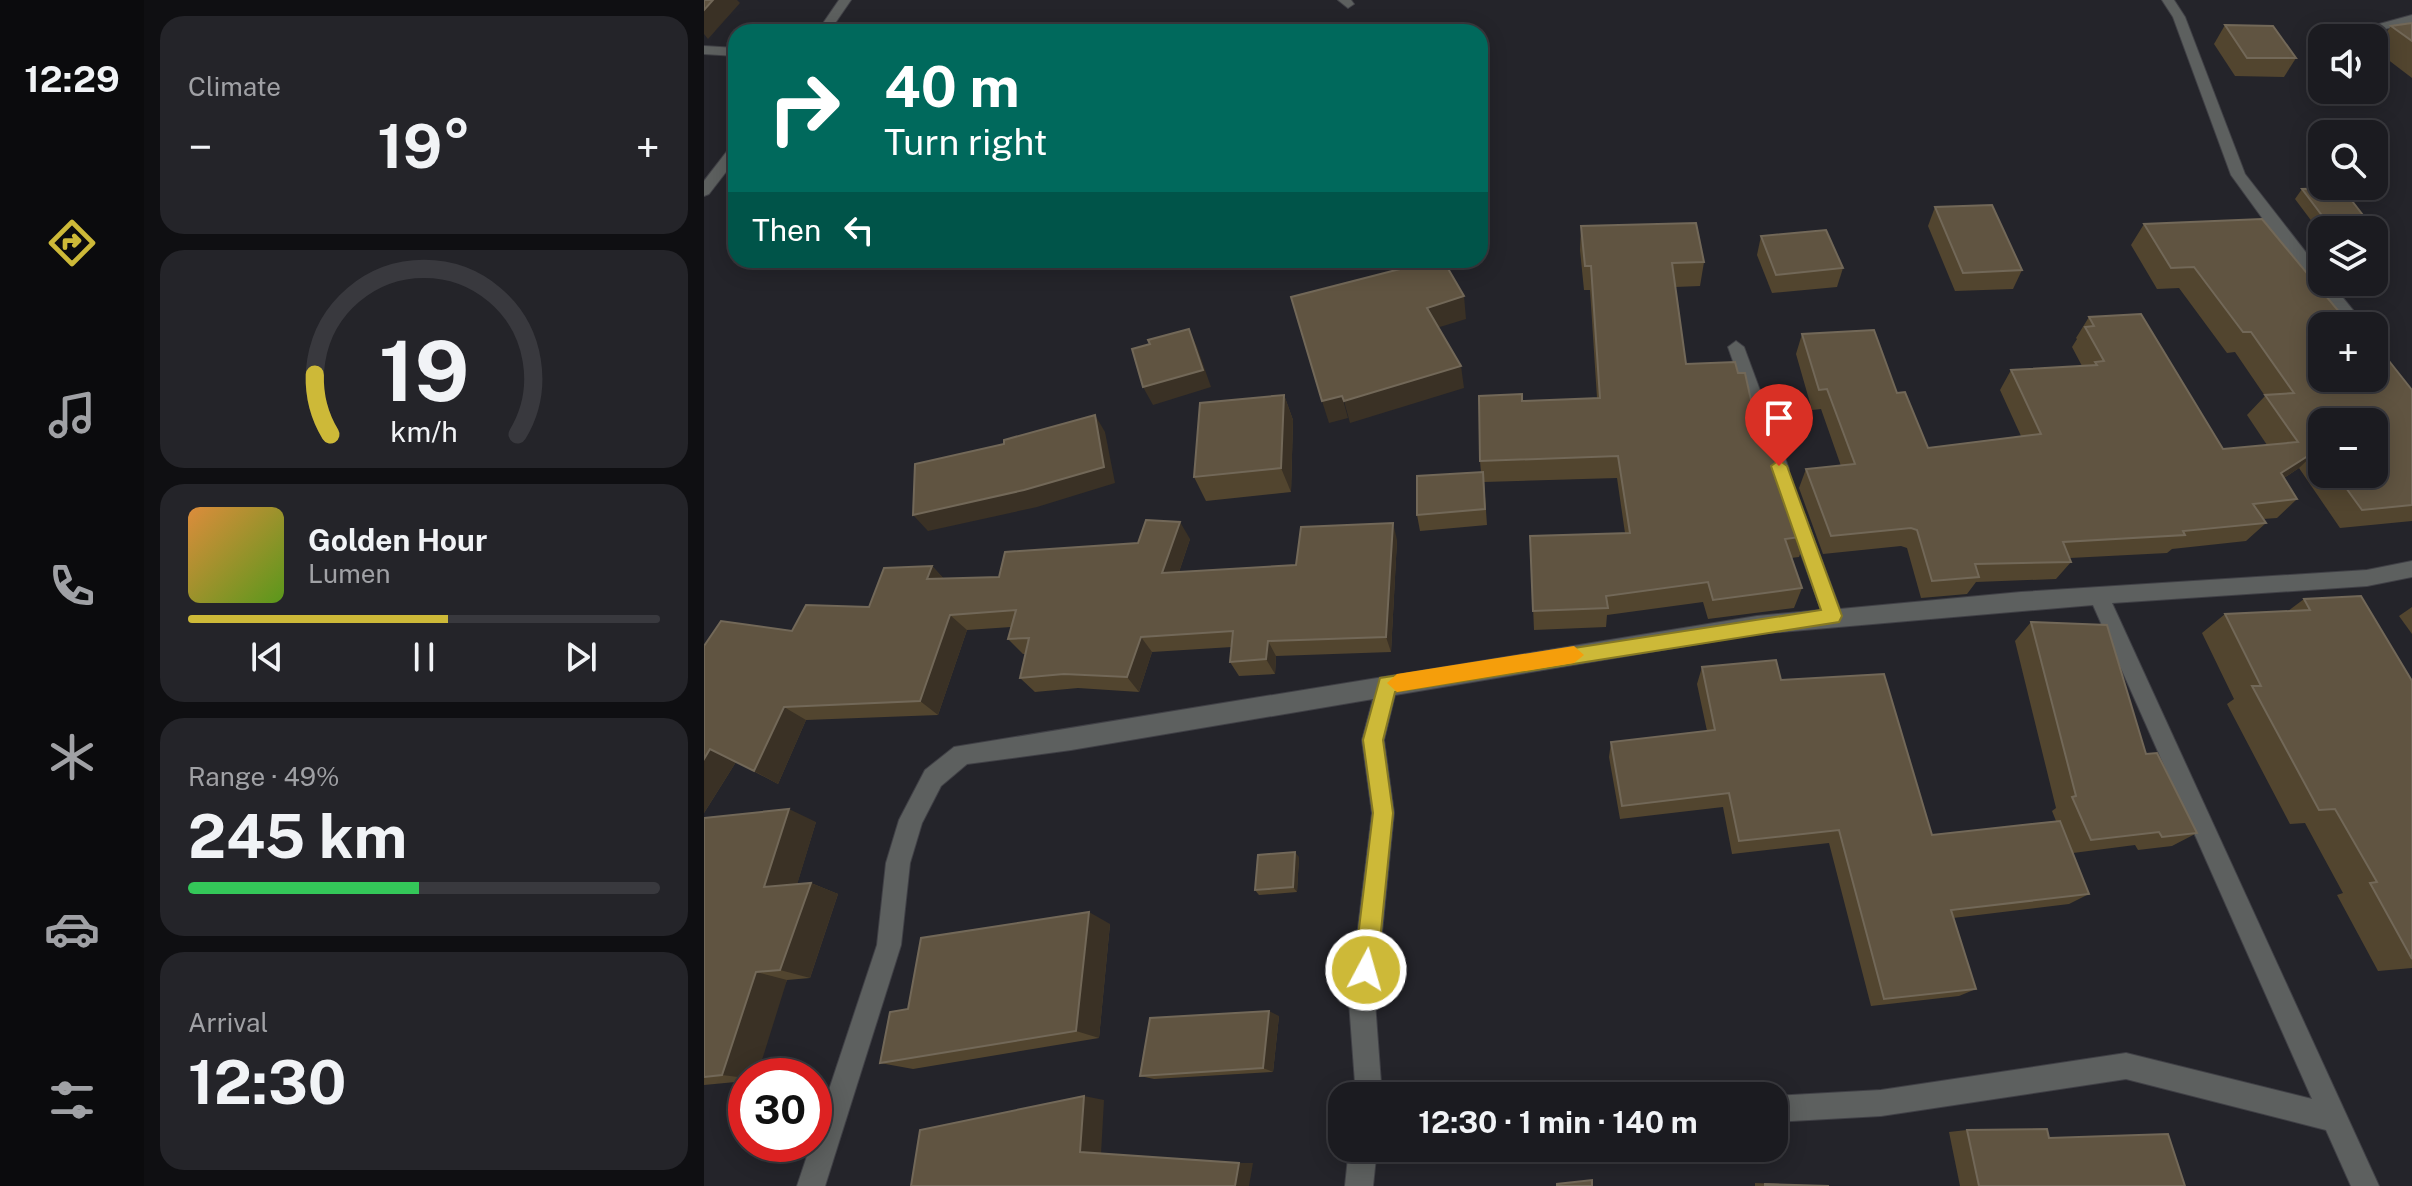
<!DOCTYPE html>
<html lang="en">
<head>
<meta charset="utf-8">
<style>
  body { margin:0; font-family:"Public Sans",sans-serif; background:#242429; color:#f1f3f6; height:100vh; display:flex; flex-direction:column; font-size:30px; white-space:nowrap }
  * { box-sizing:border-box; margin:0 }
  p { font-size:26px; color:#a0a1a5 }
  .icon { flex:none; width:44px; height:44px; fill:none; stroke:currentColor; stroke-width:2; stroke-linecap:round; stroke-linejoin:round }
  .map { position:relative; flex:1; overflow:hidden }
  .sheet { display:flex; flex-direction:column; gap:16px; padding:16px; background:#0f0f12; width:560px }
  .sheet>* { flex:none }
  .top-card { position:absolute; left:24px; top:24px; width:760px; height:244px; border-radius:24px; box-shadow:0 4px 20px #0003,0 0 0 2px #39393e; background:#00695c; color:#fff; overflow:hidden }
  .buttons { position:absolute; left:1604px; top:24px; display:grid; gap:16px }
  .buttons a { display:grid; place-items:center; width:80px; height:80px; border-radius:16px; background:#1b1b20; box-shadow:0 4px 20px #0003,0 0 0 2px #39393e; font-size:40px }
  .speed { position:absolute; left:24px; top:1058px; display:flex; gap:16px; font-size:40px; font-weight:700; text-align:center }
  .speed>* { display:grid; place-content:center; width:104px; height:104px; border-radius:50%; background:#1b1b20; box-shadow:0 4px 20px #0003,0 0 0 2px #39393e; line-height:1 }
  .speed .limit { border:12px solid #d22; background:#fff; color:#111 }
  .pin { position:absolute; display:grid; place-items:center; width:68px; height:68px; color:#fff; margin:-82px -34px; border-radius:50% 50% 50% 0; rotate:-45deg; box-shadow:0 0 8px #0007 }
  .pin .icon { rotate:45deg }
  .me { position:absolute; width:88px; margin:-44px; rotate:6deg; stroke-linejoin:round; filter:drop-shadow(0 0 6px #0008) }
  .turn { display:flex; align-items:center; gap:28px; height:168px; padding:0 24px; font-size:36px }
  .turn .icon { width:104px; height:104px; stroke-width:2.5 }
  .turn b { display:block; font-size:56px; line-height:68px }
  .then { display:flex; align-items:center; height:76px; padding:0 24px; background:#0003; gap:16px; font-size:30px }
  .big { font-size:60px; font-weight:700; line-height:1.1 }
  .sheet .card { flex:1; display:flex; flex-direction:column; justify-content:center; gap:12px; min-width:0; padding:0 28px; border-radius:24px; background:#242429 }
  .sheet .dial { align-items:center; gap:0 }
  .dial svg { height:208px; overflow:visible; fill:none; stroke:#39393e; stroke-width:7; stroke-linecap:round; text-anchor:middle }
  .dial text { fill:#f1f3f6; stroke:none }
  .song { display:flex; align-items:center; gap:24px }
  .cover { width:96px; height:96px; border-radius:12px; background:linear-gradient(135deg,hsl(30 70% 55%),hsl(90 70% 35%)) }
  .played { height:8px; border-radius:4px; background:linear-gradient(90deg,#cdb938 55%,#39393e 55%) }
  .keys { display:flex; justify-content:space-around; direction:ltr }
  .heat { display:flex; justify-content:space-between; align-items:center; font-size:44px; direction:ltr }
  .charge { height:12px; border-radius:6px; background:linear-gradient(90deg,#34c759 49%,#39393e 0) }
  .trip { position:absolute; left:624px; top:1082px; width:460px; height:80px; border-radius:24px; background:#1b1b20; box-shadow:0 4px 20px #0003,0 0 0 2px #39393e; font-weight:700; line-height:80px; text-align:center }
  main { display:flex; flex:1; min-height:0 }
  .dock { display:flex; flex-direction:column; width:144px; justify-content:space-around; align-items:center; background:#0b0b0d; color:#a0a1a5 }
  .dock .icon { width:56px; height:56px }
  .dock .selected { color:#cdb938 }
  .dock b { font-size:36px; color:#f1f3f6 }
  .map>svg:first-child { display:block }
  .lines { fill:none; stroke-linecap:round; stroke-linejoin:round }
  .street-casing { stroke:#404046; stroke-width:2 }
  .street { fill:#5d605f; fill-rule:evenodd }
  .wall { fill:#52452f; fill-rule:evenodd }
  .shaded-wall { fill:#3a3125 }
  .building { fill:#605441; stroke:#726858; stroke-width:2 }
  .route { fill:#cdb938; stroke:#857824; stroke-width:2 }
  .slow { fill:#f59e0b }
</style>
</head>
<body>
<main>
<nav class="dock">
<b>12:29</b>
<svg class="icon selected" aria-label="directions" viewBox="0 0 24 24"><path d="M12 3l9 9-9 9-9-9zM9 14v-3h6M13 9l2 2-2 2"/></svg>
<svg class="icon" aria-label="music" viewBox="0 0 24 24"><path d="M9 18V5l10-2v13"/><circle cx="6" cy="18" r="3"/><circle cx="16" cy="16" r="3"/></svg>
<svg class="icon" aria-label="phone" viewBox="0 0 24 24"><path d="M5 4h4l2 5-3 2q2 4 5 5l2-3 5 2v4C11 20 4 13 5 4z"/></svg>
<svg class="icon" aria-label="climate" viewBox="0 0 24 24"><path d="M12 3v18M4 7l16 10M4 17L20 7"/></svg>
<svg class="icon" aria-label="car" viewBox="0 0 24 24"><path d="M5 17H2v-5l4-1 3-4h7l3 4 3 1v5h-3M9 17h6M6 11h13"/><circle cx="7" cy="17" r="2"/><circle cx="17" cy="17" r="2"/></svg>
<svg class="icon" aria-label="filters" viewBox="0 0 24 24"><path d="M4 7h16M4 17h16"/><circle cx="9" cy="7" r="2"/><circle cx="15" cy="17" r="2"/></svg>
</nav>
<section class="sheet">
<div class="card"><p>Climate</p>
<div class="heat"><a>−</a><b class="big">19°</b><a>+</a></div>
</div>
<div class="card dial"><svg viewBox="0 0 100 80">
<path d="M14 69A42 42 0 1 1 86 69"/>
<path d="M14 69A42 42 0 0 1 8 46" stroke="#cdb938"/>
<text x="50" y="56" font-size="32" font-weight="700">19</text>
<text x="50" y="72" font-size="11">km/h</text>
</svg></div>
<div class="card">
<div class="song"><i class="cover"></i><div><b>Golden Hour</b><p>Lumen</p></div></div>
<div class="played"></div>
<div class="keys"><svg class="icon" aria-label="previous" viewBox="0 0 24 24"><path d="M18 5L8 12l10 7zM5 5v14"/></svg><svg class="icon" aria-label="pause" viewBox="0 0 24 24"><path d="M8 5v14M16 5v14"/></svg><svg class="icon" aria-label="next" viewBox="0 0 24 24"><path d="M6 5l10 7-10 7zM19 5v14"/></svg></div>
</div>
<div class="card"><p>Range · 49%</p><b class="big">245 km</b><div class="charge"></div></div>
<div class="card"><p>Arrival</p><b class="big">12:30</b></div>
</section>
<div class="map">
<svg width="1708" height="1186" viewBox="0 0 1708 1186">
  <rect width="100%" height="100%" fill="#24242a"/>
  <g class="lines">
    <defs>
      <g id="street">
        <polygon points="135,0 147,0 125,32 113,32"/>
        <polygon points="634,0 647,0 650,4 644,8"/>
        <polygon points="1458,0 1470,0 1481,17 1541,174 1618,273 1618,282 1626,282 1662,326 1645,326 1580,248 1527,175 1469,17"/>
        <polygon points="1708,15 1708,23 1663,33 1657,29"/>
        <polygon points="0,46 32,48 32,56 0,54"/>
        <polygon points="32,145 32,159 5,194 0,196 0,181 27,146"/>
        <polygon points="1032,341 1040,347 1085,469 1082,474 1076,476 1067,469 1024,347"/>
        <polygon points="1092,507 1101,515 1136,609 1317,592 1663,570 1708,561 1708,577 1663,586 1408,603 1675,1186 1647,1186 1622,1130 1422,1079 1177,1116 1070,1122 1070,1096 1177,1090 1422,1053 1608,1099 1389,605 1053,634 691,695 680,740 690,813 671,1002 678,1096 652,1096 645,1002 668,813 658,740 669,699 367,750 263,764 237,786 218,823 206,863 197,945 121,1186 93,1186 107,1144 110,1144 110,1135 173,945 182,863 195,820 221,770 250,747 1053,616 1117,610 1083,515"/>
        <polygon points="645,1148 673,1148 669,1186 641,1186"/>
      </g>
    </defs>
    <use href="#street" class="street-casing"/>
    <use href="#street" class="street"/>
  </g>
  <g class="wall">
    <polygon points="1708,23 1708,78 1670,49 1687,26"/>
    <polygon points="1521,25 1592,58 1580,77 1531,76 1510,44"/>
    <polygon points="1638,188 1679,241 1670,250 1670,230 1618,230 1618,235 1591,199 1598,189"/>
    <polygon points="1231,207 1318,270 1309,289 1251,291 1224,226"/>
    <path d="M 1440,224 L 1646,325 L 1708,390 L 1708,521 L 1636,528 L 1595,468 L 1580,478 L 1593,499 L 1573,518 L 1559,519 L 1562,523 L 1542,541 L 1468,549 L 1463,553 L 1366,558 L 1367,562 L 1352,579 L 1272,582 L 1263,594 L 1217,598 L 1203,548 L 1197,546 L 1119,554 L 1095,488 L 1102,469 L 1137,466 L 1117,409 L 1108,410 L 1092,354 L 1098,334 L 1193,393 L 1224,448 L 1317,436 L 1296,390 L 1307,370 L 1378,366 L 1368,347 L 1373,339 L 1372,338 L 1385,317 L 1519,449 L 1563,445 L 1543,415 L 1561,396 L 1531,352 L 1523,353 L 1475,288 L 1453,289 L 1427,245 ZM 1618,422 L 1670,474 L 1618,474 Z"/>
    <polygon points="877,226 1000,262 996,286 971,287 982,364 1034,373 1057,445 1103,536 1095,557 1087,558 1098,588 1090,608 1004,619 999,602 903,615 902,627 830,630 826,536 921,533 913,478 780,482 783,525 716,531 713,515 777,472 776,461 818,401 893,398 886,290 880,290 876,250"/>
    <polygon points="1057,236 1139,268 1133,287 1068,293 1053,255"/>
    <polygon points="580,395 589,420 587,492 502,501 490,477"/>
    <polygon points="486,539 475,572 592,565 693,540 687,652 572,656 571,674 535,676 526,662 528,647 448,652 435,692 374,688 331,692 316,678 321,654 319,654 304,639 307,627 263,630 234,715 102,720 74,784 32,762 0,813 0,646 88,631 165,607 228,566 240,579 295,577"/>
    <polygon points="1600,599 1708,681 1708,968 1674,971 1633,895 1639,893 1601,823 1586,824 1523,704 1530,699 1498,633 1521,614 1584,611"/>
    <polygon points="1708,607 1708,634 1695,616"/>
    <polygon points="1327,622 1442,754 1493,833 1468,846 1434,850 1431,845 1369,853 1385,894 1365,904 1249,918 1272,989 1255,996 1167,1006 1125,843 1028,854 1019,807 916,819 905,757 907,742 1003,731 993,684 998,667 1077,680 1228,835 1352,821 1348,811 1352,808 1311,641"/>
    <polygon points="0,818 112,822 93,884 107,883 134,894 106,978 83,980 42,1076 42,1081 0,1085"/>
    <polygon points="595,857 593,892 555,895 551,890"/>
    <polygon points="406,924 395,1038 209,1069 176,1063 204,1009"/>
    <polygon points="575,1016 569,1072 450,1079 436,1076"/>
    <polygon points="1263,1130 1345,1138 1481,1186 1256,1186 1245,1132"/>
    <polygon points="1051,1183 1125,1186 1051,1186"/>
  </g>
  <g class="shaded-wall">
    <polygon points="9,0 33,0 36,3 4,39 0,34 0,10"/>
    <polygon points="760,296 762,319 726,330 723,308"/>
    <polygon points="485,329 493,347 507,387 449,405 439,387"/>
    <polygon points="757,366 760,388 646,423 640,401"/>
    <polygon points="580,395 589,420 587,492 577,468"/>
    <polygon points="638,396 644,418 625,423 618,401"/>
    <polygon points="391,415 401,432 411,483 333,507 224,531 209,515"/>
    <polygon points="1615,449 1595,468 1558,492 1577,473"/>
    <polygon points="476,522 486,539 469,590 458,573"/>
    <polygon points="689,523 693,540 687,652 682,637"/>
    <polygon points="228,566 244,583 223,579"/>
    <polygon points="246,615 263,630 234,715 216,701"/>
    <polygon points="437,637 448,652 435,692 423,677"/>
    <polygon points="564,641 572,656 571,674 562,659"/>
    <polygon points="80,707 102,720 74,784 50,771"/>
    <polygon points="6,749 32,762 0,813 0,759"/>
    <polygon points="85,809 112,822 89,898 60,887"/>
    <polygon points="591,852 595,857 593,892 589,887"/>
    <polygon points="107,883 134,894 106,978 76,970"/>
    <polygon points="385,912 406,924 395,1038 372,1031"/>
    <polygon points="52,972 83,980 53,1076 42,1076 42,1078 18,1075"/>
    <polygon points="565,1011 575,1016 569,1072 559,1068"/>
    <polygon points="380,1096 400,1100 397,1154 376,1152"/>
    <polygon points="535,1163 549,1163 545,1186 531,1186"/>
  </g>
  <g class="building">
    <polygon points="0,0 9,0 0,10"/>
    <polygon points="1708,23 1708,41 1687,26"/>
    <polygon points="1521,25 1569,26 1592,58 1543,58"/>
    <polygon points="1638,188 1679,241 1670,241 1670,230 1629,230 1598,189"/>
    <polygon points="1288,205 1318,270 1259,273 1231,207"/>
    <polygon points="1558,219 1646,325 1656,325 1657,326 1618,326 1618,378 1670,378 1670,342 1708,390 1708,505 1658,510 1632,474 1670,474 1670,422 1618,422 1618,454 1615,449 1577,473 1593,499 1549,504 1562,523 1479,531 1481,535 1359,542 1367,562 1271,564 1275,577 1228,581 1213,530 1207,528 1127,536 1102,469 1151,464 1123,389 1115,390 1098,334 1170,330 1193,393 1201,392 1224,448 1337,434 1307,370 1393,365 1391,362 1400,361 1381,327 1390,326 1385,317 1437,314 1519,449 1594,442 1561,395 1590,393 1547,332 1539,332 1490,267 1467,268 1440,224"/>
    <polygon points="992,223 1000,262 968,263 982,364 1031,362 1034,373 1041,373 1057,445 1069,444 1103,536 1081,539 1098,588 1009,600 1004,582 902,596 904,608 829,611 826,536 926,533 914,456 776,461 775,396 818,394 818,401 896,398 887,266 881,266 877,226"/>
    <polygon points="1122,230 1139,268 1072,275 1057,236"/>
    <polygon points="731,260 739,260 760,296 723,308 757,366 640,401 638,396 618,401 587,297"/>
    <polygon points="485,329 499,370 439,387 428,349 446,344 444,340"/>
    <polygon points="580,395 577,468 490,477 496,403"/>
    <polygon points="391,415 400,467 320,490 209,515 211,464 300,444 300,440"/>
    <polygon points="779,472 781,509 713,515 713,476"/>
    <polygon points="442,520 476,522 458,573 592,565 597,527 689,523 682,637 564,641 562,659 526,662 529,631 437,637 423,677 360,674 316,678 325,638 304,639 312,610 246,615 216,701 80,707 50,771 6,749 0,759 0,646 17,621 88,631 102,605 165,607 180,568 228,566 223,579 295,577 301,552 434,543"/>
    <polygon points="1657,596 1708,681 1708,959 1666,883 1673,882 1631,809 1615,810 1548,686 1557,686 1521,614 1606,610 1600,599"/>
    <polygon points="1327,622 1403,625 1442,754 1453,753 1493,833 1458,837 1455,832 1387,840 1368,797 1372,796"/>
    <polygon points="1072,660 1077,680 1180,674 1228,835 1356,821 1385,894 1247,910 1272,989 1180,999 1135,830 1035,841 1025,793 918,806 907,742 1011,730 998,667"/>
    <polygon points="85,809 60,887 107,883 76,970 52,972 18,1075 0,1077 0,818"/>
    <polygon points="591,852 589,887 551,890 554,855"/>
    <polygon points="385,912 372,1031 176,1063 186,1012 204,1009 217,938"/>
    <polygon points="565,1011 559,1068 436,1076 446,1018"/>
    <polygon points="380,1096 376,1152 535,1163 531,1186 207,1186 216,1130"/>
    <polygon points="1343,1129 1345,1138 1464,1134 1481,1186 1275,1186 1263,1130"/>
    <polygon points="888,1180 888,1186 853,1186 853,1184"/>
    <polygon points="1061,1184 1125,1186 1061,1186"/>
  </g>
  <polygon class="route" points="1075,460 1083,466 1138,616 1135,622 691,692 679,740 689,813 673,970 670,978 662,982 654,978 650,970 669,813 659,740 676,678 1117,610 1067,466"/>
  <polygon class="slow" points="870,646 880,655 870,663 693,692 683,683 693,674"/>
</svg>
<div class="buttons">
<a><svg class="icon" aria-label="sound" viewBox="0 0 24 24"><path d="M4 9h4l5-4v14l-5-4H4zM17 9q2 3 0 6"/></svg></a>
<a><svg class="icon" aria-label="search" viewBox="0 0 24 24"><circle cx="10" cy="10" r="6"/><path d="M15 15l6 6"/></svg></a>
<a><svg class="icon" aria-label="layers" viewBox="0 0 24 24"><path d="M12 4l9 5-9 5-9-5zM3 14l9 5 9-5"/></svg></a>
<a>+</a>
<a>−</a>
</div>
<div class="speed"><div class="limit">30</div></div>
<div class="pin" style="left:1075px;top:466px;background:#d93025"><svg class="icon" aria-label="arrive" viewBox="0 0 24 24"><path d="M6 21V4h12l-3 4 3 4H6"/></svg></div>
<svg class="me" style="left:662px;top:970px" viewBox="-20 -20 40 40"><circle r="17" fill="#cdb938" stroke="#fff" stroke-width="3"/><path d="M0-11L8 9 0 5-8 9z" fill="#fff"/></svg>
<div class="trip">12:30 · 1 min · 140 m</div>
<div class="top-card">
<div class="turn"><svg class="icon" aria-label="right" viewBox="0 0 24 24"><path d="M7 20v-9h11M14 6l5 5-5 5"/></svg><div><b>40 m</b>Turn right</div></div>
<div class="then">Then<svg class="icon" aria-label="left" viewBox="0 0 24 24"><path d="M17 20v-9H6M10 6l-5 5 5 5"/></svg></div>
</div>
</div>
</main>
</body>
</html>
